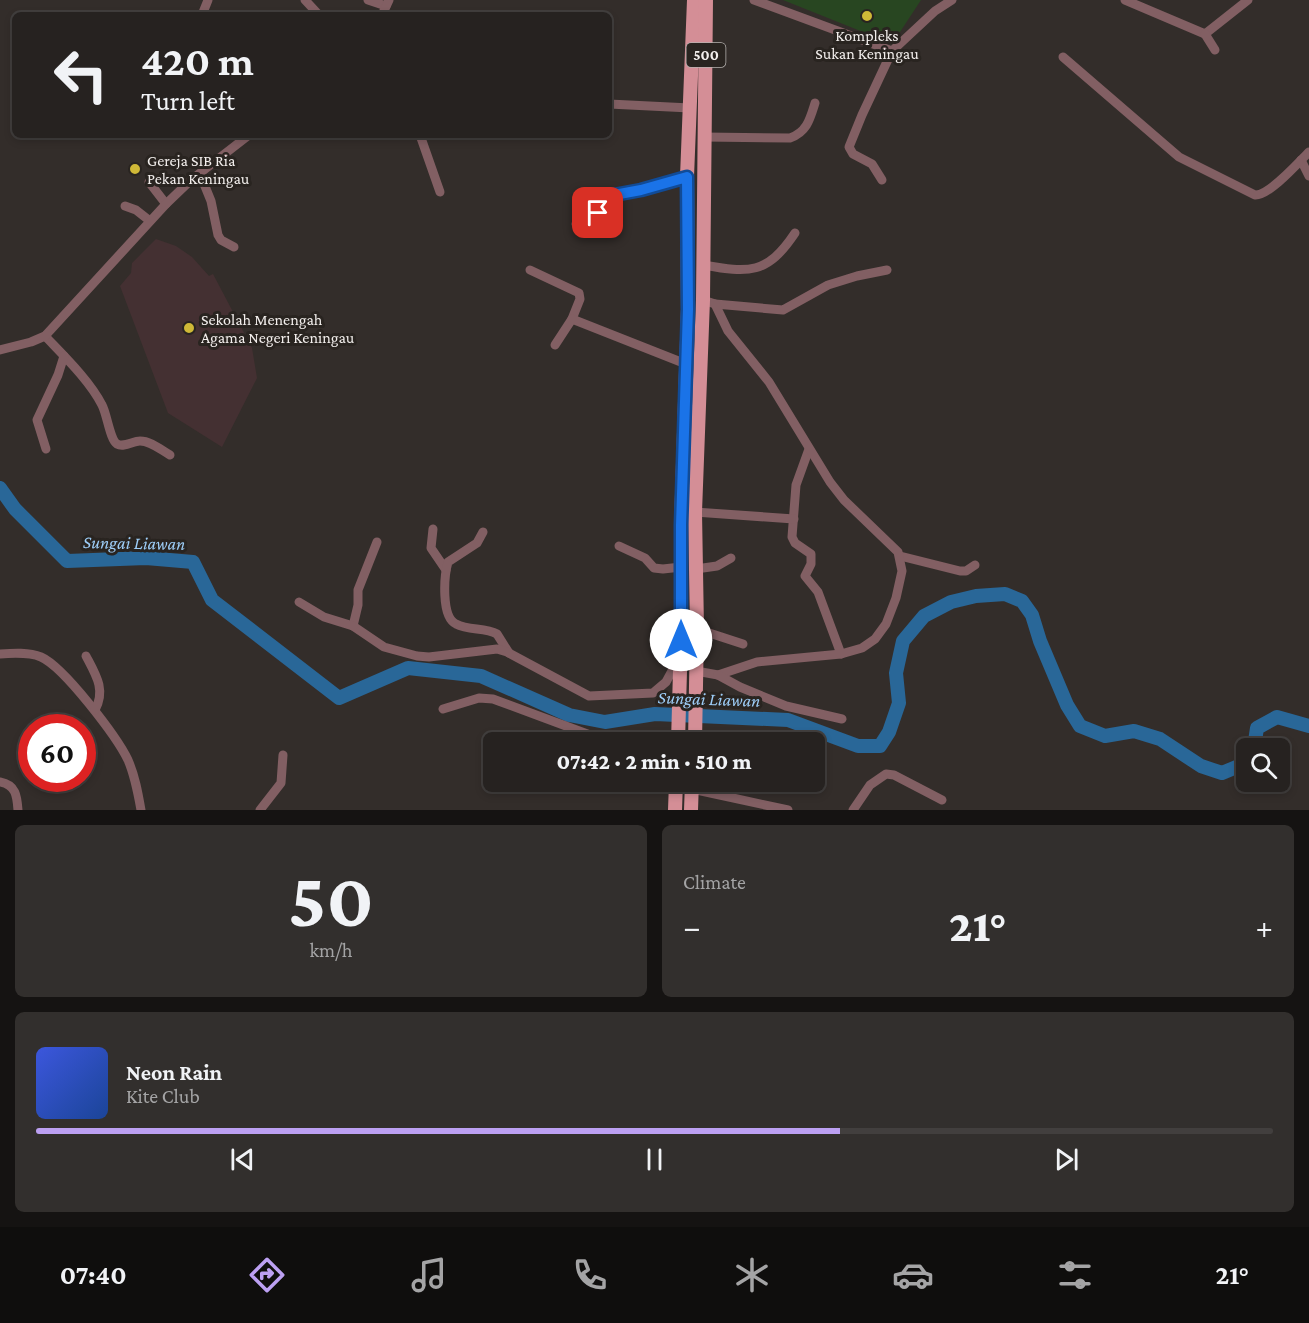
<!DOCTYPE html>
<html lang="en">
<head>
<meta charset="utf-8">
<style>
  body { margin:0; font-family:"Crimson Pro",serif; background:#322f2d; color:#f1f3f6; height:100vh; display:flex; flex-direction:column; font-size:22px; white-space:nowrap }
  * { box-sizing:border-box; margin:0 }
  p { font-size:20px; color:#a4a4a5 }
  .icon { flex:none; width:33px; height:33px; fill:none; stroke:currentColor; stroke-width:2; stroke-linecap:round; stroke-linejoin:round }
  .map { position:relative; height:810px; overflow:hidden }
  .side { display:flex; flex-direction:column; gap:15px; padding:15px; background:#151312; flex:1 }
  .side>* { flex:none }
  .banner { position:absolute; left:12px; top:12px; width:600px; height:126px; border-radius:9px; box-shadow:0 3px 9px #0003,0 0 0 2px #423f3e; background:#262220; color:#f1f3f6; overflow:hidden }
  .tools { position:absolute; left:1236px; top:738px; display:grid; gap:12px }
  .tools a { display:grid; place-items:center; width:54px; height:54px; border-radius:9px; background:#262220; box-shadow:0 3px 9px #0003,0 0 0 2px #423f3e; font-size:30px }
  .speed { position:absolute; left:18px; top:714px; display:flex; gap:12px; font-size:30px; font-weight:700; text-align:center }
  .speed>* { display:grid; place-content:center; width:78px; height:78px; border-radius:50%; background:#262220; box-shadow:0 3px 9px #0003,0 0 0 2px #423f3e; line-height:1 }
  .speed .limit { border:9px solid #d22; background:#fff; color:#111 }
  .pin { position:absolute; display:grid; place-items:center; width:51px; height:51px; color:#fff; margin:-26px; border-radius:12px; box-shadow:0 3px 9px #0006 }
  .me { position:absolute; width:66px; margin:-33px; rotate:0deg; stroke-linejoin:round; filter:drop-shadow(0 0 4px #0008) }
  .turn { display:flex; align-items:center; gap:21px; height:126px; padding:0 30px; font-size:27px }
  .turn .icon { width:78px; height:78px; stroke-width:2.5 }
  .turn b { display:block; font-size:42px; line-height:51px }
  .big { font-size:45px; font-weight:800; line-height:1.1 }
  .side .widget { flex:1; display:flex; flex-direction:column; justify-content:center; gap:9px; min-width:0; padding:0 21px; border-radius:9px; background:#322f2d }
  .side .dial { align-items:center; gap:0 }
  .dial b { font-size:78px; line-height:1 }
  .song { display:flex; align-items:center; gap:18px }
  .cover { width:72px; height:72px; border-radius:9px; background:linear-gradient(135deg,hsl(230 70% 55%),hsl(220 70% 35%)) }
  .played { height:6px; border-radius:3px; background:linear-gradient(90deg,#bca0f2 65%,#423f3e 65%) }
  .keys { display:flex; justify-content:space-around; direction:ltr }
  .heat { display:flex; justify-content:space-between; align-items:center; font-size:33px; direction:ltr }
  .side .tiles { flex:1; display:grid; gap:15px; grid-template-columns:1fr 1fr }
  .widget:last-child { grid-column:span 2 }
  .trip { position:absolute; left:483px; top:732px; width:342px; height:60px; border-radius:9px; background:#262220; box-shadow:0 3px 9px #0003,0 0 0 2px #423f3e; font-weight:800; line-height:60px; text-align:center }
  .tab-bar { display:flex; height:96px; justify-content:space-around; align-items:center; background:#0f0e0d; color:#a4a4a5 }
  .tab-bar .icon { width:42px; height:42px }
  .tab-bar .selected { color:#bca0f2 }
  .tab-bar b { font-size:27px; color:#f1f3f6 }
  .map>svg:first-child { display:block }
  .education { fill:#443032 }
  .green { fill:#284621 }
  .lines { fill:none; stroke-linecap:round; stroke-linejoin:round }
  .river { stroke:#296798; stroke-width:14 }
  .minor { stroke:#825f63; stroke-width:9 }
  .primary { stroke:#d48e96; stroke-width:14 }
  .route-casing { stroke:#114b97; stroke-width:15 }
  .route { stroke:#1a73e8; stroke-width:10 }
  .poi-dot { fill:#cfb837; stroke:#292420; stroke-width:2 }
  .labels { text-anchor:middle; stroke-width:6; stroke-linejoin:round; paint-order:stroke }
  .shield { fill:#292420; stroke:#b6b2b0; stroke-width:1.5 }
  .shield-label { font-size:15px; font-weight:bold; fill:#f3efed }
  .poi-label { font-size:16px; fill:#f3efed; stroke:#292420; text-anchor:start }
  .water-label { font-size:18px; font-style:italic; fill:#9ecef8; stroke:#292420 }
</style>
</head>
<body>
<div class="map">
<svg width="1309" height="810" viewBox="0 0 1309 810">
  <rect width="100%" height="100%" fill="#332d2a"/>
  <polygon class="education" points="156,239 176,246 192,257 209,276 213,274 252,348 257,378 222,447 168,413 120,286 131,273 132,263"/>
  <polygon class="green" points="783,0 921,0 900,32 888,42"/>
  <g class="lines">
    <g class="river">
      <polyline points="0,488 15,509 67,561 146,558 193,562 212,600 339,698 408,668 481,676 569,715 605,722 655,714 788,720 858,746 880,746 889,732 899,703 896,673 903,641 924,616 951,602 976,596 1005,594 1022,601 1032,615 1040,641 1067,705 1080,726 1105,736 1134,731 1160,739 1201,766 1222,773 1246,763"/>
      <polyline points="1254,748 1257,728 1277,717 1309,726"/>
    </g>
    <g class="minor">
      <polyline points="305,0 319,15"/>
      <polyline points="368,0 386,6"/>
      <polyline points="754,0 892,51 935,11 952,0"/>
      <polyline points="1125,0 1205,34 1248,0"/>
      <polyline points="202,15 208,0"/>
      <polyline points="382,15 389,0"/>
      <polyline points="1205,34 1215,50"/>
      <path d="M 1063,57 L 1179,157 L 1255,195 C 1269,196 1298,163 1309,152"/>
      <polyline points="609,104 690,108"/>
      <polyline points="420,135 440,192"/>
      <path d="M 704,137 L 790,138 C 807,132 810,119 815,103"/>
      <polyline points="1301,160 1309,176"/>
      <polyline points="200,174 211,201 218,235 221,240 234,247"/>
      <polyline points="882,180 872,164 853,154 849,147 862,115 892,51"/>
      <polyline points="149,182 166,204"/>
      <polyline points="125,206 136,210 150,221"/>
      <polyline points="576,224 586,226 590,223 614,195 641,190 687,177"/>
      <path d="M 703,265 C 749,273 767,275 795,233"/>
      <polyline points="530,270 579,293 580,299 572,319"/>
      <polyline points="715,304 783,310 828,285 857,276 887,270"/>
      <path d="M 45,336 C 64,356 90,381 102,405 C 107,414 110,440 117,444 C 124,448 133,441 140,441 C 151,441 161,450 170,455"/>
      <polyline points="555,345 572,319 686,364"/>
      <polyline points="0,350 31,342 45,336 166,204 191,180 249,135"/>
      <polyline points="46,449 37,420 58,375 64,356"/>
      <polyline points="809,449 796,485 792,537 795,543 811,554 811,564 805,576 818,592 841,654"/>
      <polyline points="695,512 794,519"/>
      <polyline points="433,529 431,548 446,570"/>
      <path d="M 483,532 L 477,543 L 448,562 C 444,576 441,617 456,624 C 469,631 485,627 497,634 L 509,653"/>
      <polyline points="377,542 358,590 358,605 353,626 384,647 417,656 429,657 497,649 507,652 589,696 653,693 666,682 679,658"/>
      <polyline points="619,546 645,558 654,568 663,569 681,567"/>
      <polyline points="900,556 960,571 966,571 975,565"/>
      <polyline points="696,569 717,566 731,558"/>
      <polyline points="299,602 324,617 353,626"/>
      <polyline points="697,629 743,644"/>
      <path d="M 0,654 C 13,653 29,652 41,657 C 64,667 117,737 128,760 C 135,776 138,793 141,810"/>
      <path d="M 86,656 C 96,675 106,690 95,710"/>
      <polyline points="696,671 718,675 757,662 841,654 862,648 875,639 886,624 896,598 902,571 898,552 844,500 830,482 769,382 728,331 715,304 703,300"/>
      <polyline points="718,675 740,687 786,706 842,719"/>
      <polyline points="443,709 479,698 493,699 609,742"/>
      <path d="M 0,782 C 16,785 17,796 18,810"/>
      <polyline points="692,789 788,810"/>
      <polyline points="260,810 281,783 283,755"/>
      <polyline points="853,810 870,785 886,774 894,775 942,800"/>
    </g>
    <g class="primary">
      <polyline points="678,742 681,635 681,525 688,309 687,177 694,0"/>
      <polyline points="695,742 697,629 695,512 703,300 706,0"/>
      <polyline points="675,810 676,782"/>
      <polyline points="691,810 692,782"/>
    </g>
  </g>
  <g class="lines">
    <defs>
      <polyline id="route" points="598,213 614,195 641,190 687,177 688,309 681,525 681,640"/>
    </defs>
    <use href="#route" class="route-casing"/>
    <use href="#route" class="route"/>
  </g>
  <g class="poi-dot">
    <circle cx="867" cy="16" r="6"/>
    <circle cx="135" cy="169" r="6"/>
    <circle cx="189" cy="328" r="6"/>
  </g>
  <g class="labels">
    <rect class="shield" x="686.5" y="43" width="39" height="24" rx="4.5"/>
    <g class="shield-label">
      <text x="706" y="60">500</text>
    </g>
    <g class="poi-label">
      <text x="867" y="41" text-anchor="middle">Kompleks<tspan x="867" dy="18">Sukan Keningau</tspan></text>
      <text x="147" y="166">Gereja SIB Ria<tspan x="147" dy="18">Pekan Keningau</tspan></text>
      <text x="201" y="325">Sekolah Menengah<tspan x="201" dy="18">Agama Negeri Keningau</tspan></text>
    </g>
    <g class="water-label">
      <text transform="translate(134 543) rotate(1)" y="6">Sungai Liawan</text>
      <text transform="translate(709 699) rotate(2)" y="6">Sungai Liawan</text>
    </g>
  </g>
</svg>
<div class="tools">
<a><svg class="icon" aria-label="search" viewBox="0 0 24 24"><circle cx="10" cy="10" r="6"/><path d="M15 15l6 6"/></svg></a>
</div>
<div class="speed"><div class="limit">60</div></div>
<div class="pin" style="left:598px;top:213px;background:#d93025"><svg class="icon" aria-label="arrive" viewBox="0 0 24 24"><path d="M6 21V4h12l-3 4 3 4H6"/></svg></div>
<svg class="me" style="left:681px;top:640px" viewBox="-20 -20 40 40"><circle r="19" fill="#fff"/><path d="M0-13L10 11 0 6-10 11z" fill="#1a73e8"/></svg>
<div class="trip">07:42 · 2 min · 510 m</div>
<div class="banner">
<div class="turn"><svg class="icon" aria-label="left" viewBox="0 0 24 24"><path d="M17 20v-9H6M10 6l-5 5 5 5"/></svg><div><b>420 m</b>Turn left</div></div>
</div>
</div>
<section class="side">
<div class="tiles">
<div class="widget dial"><b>50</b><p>km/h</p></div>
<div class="widget"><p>Climate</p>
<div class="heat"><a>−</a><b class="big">21°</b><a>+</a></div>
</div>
<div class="widget">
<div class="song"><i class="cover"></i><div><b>Neon Rain</b><p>Kite Club</p></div></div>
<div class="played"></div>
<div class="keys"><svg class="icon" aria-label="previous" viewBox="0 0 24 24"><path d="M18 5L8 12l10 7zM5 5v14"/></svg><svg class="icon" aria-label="pause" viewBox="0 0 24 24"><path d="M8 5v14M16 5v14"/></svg><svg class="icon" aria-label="next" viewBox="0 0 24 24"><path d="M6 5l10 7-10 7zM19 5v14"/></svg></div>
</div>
</div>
</section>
<nav class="tab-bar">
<b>07:40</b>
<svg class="icon selected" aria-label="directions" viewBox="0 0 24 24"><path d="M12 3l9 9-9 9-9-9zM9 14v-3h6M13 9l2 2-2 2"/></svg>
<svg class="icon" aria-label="music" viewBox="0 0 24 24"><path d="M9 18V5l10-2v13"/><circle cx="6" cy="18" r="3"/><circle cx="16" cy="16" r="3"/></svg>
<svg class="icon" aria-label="phone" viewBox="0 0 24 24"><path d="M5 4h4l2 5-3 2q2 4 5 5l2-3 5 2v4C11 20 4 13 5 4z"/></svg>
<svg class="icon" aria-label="climate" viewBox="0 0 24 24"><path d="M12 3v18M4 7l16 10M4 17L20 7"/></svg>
<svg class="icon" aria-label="car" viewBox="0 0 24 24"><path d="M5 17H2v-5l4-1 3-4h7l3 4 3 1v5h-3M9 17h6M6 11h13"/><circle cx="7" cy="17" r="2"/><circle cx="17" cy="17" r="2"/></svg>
<svg class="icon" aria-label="filters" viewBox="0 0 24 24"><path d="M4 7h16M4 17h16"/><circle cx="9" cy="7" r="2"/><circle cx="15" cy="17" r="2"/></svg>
<b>21°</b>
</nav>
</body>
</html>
